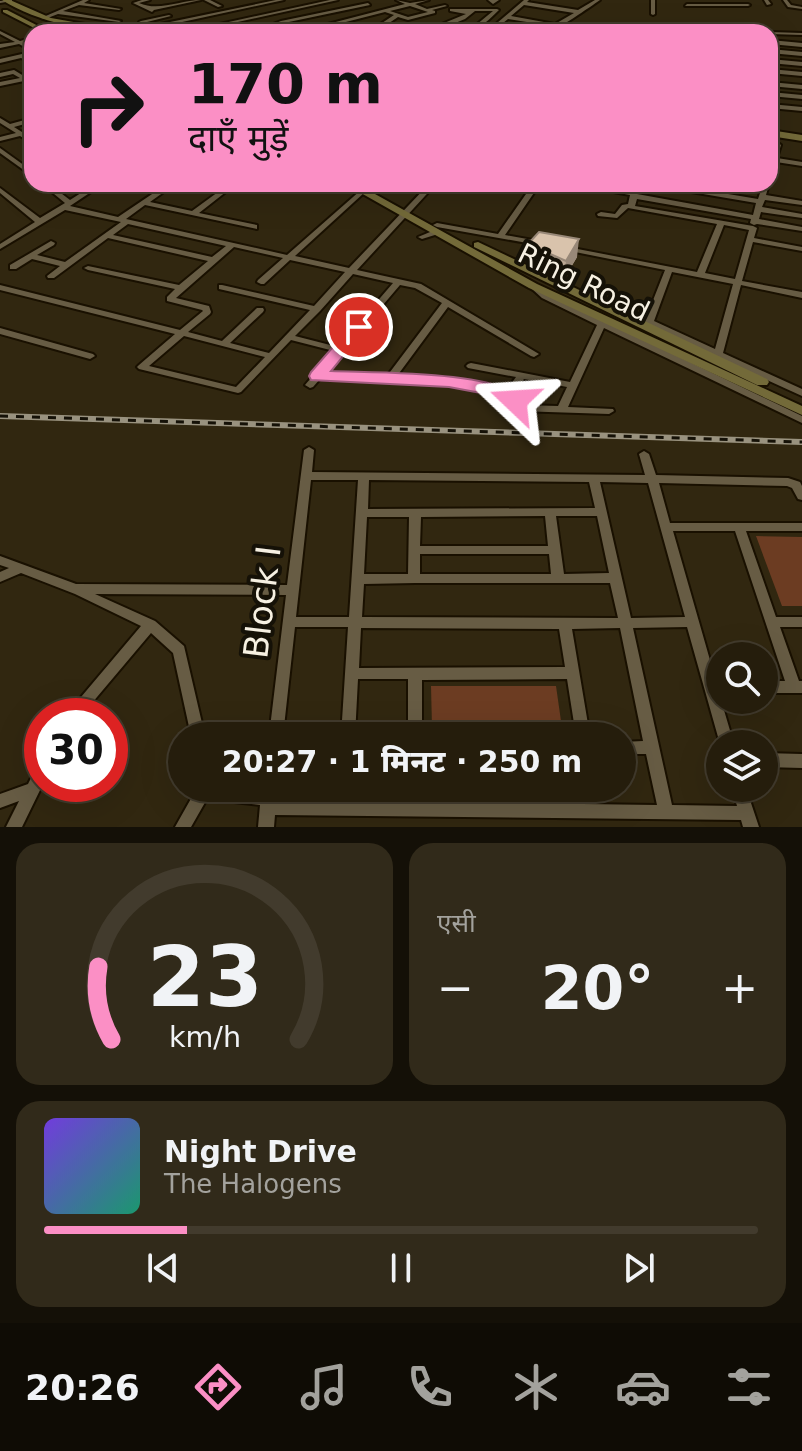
<!DOCTYPE html>
<html lang="hi">
<head>
<meta charset="utf-8">
<style>
  body { margin:0; font-family:"DejaVu Sans","Noto Sans Devanagari",sans-serif; background:#312a1a; color:#f1f3f6; height:100vh; display:flex; flex-direction:column; font-size:30px; white-space:nowrap }
  * { box-sizing:border-box; margin:0 }
  p { font-size:26px; color:#a3a29d }
  .icon { flex:none; width:44px; height:44px; fill:none; stroke:currentColor; stroke-width:2; stroke-linecap:round; stroke-linejoin:round }
  .map { position:relative; height:827px; overflow:hidden }
  .drawer { display:flex; flex-direction:column; gap:16px; padding:16px; background:#141007; flex:1 }
  .drawer>* { flex:none }
  .banner { position:absolute; left:24px; top:24px; width:754px; height:168px; border-radius:24px; box-shadow:0 8px 32px #0002,0 0 0 2px #423b2d; background:#fb8fc5; color:#111; overflow:hidden }
  .tools { position:absolute; left:706px; top:642px; display:grid; gap:16px }
  .tools a { display:grid; place-items:center; width:72px; height:72px; border-radius:50%; background:#251d0c; box-shadow:0 8px 32px #0002,0 0 0 2px #423b2d; font-size:40px }
  .speed { position:absolute; left:24px; top:698px; display:flex; gap:16px; font-size:40px; font-weight:700; text-align:center }
  .speed>* { display:grid; place-content:center; width:104px; height:104px; border-radius:50%; background:#251d0c; box-shadow:0 8px 32px #0002,0 0 0 2px #423b2d; line-height:1 }
  .speed .limit { border:12px solid #d22; background:#fff; color:#111 }
  .pin { position:absolute; display:grid; place-items:center; width:68px; height:68px; color:#fff; margin:-34px; border:4px solid #fff; border-radius:50%; box-shadow:0 2px 8px #0007 }
  .me { position:absolute; width:88px; margin:-44px; rotate:290deg; stroke-linejoin:round; filter:drop-shadow(0 0 6px #0008) }
  .turn { display:flex; align-items:center; gap:28px; height:168px; padding:0 32px; font-size:36px }
  .turn .icon { width:104px; height:104px; stroke-width:2.5 }
  .turn b { display:block; font-size:56px; line-height:68px }
  .big { font-size:60px; font-weight:800; line-height:1.1 }
  .drawer .widget { flex:1; display:flex; flex-direction:column; justify-content:center; gap:12px; min-width:0; padding:0 28px; border-radius:24px; background:#312a1a }
  .drawer .dial { align-items:center; gap:0 }
  .dial svg { height:208px; overflow:visible; fill:none; stroke:#423b2d; stroke-width:7; stroke-linecap:round; text-anchor:middle }
  .dial text { fill:#f1f3f6; stroke:none }
  .song { display:flex; align-items:center; gap:24px }
  .cover { width:96px; height:96px; border-radius:12px; background:linear-gradient(135deg,hsl(260 70% 55%),hsl(160 70% 35%)) }
  .played { height:8px; border-radius:4px; background:linear-gradient(90deg,#fb8fc5 20%,#423b2d 20%) }
  .keys { display:flex; justify-content:space-around; direction:ltr }
  .heat { display:flex; justify-content:space-between; align-items:center; font-size:44px; direction:ltr }
  .drawer .tiles { flex:1; display:grid; gap:16px; grid-template-columns:1fr 1fr }
  .widget:last-child { grid-column:span 2 }
  .trip { position:absolute; left:168px; top:722px; width:468px; height:80px; border-radius:40px; background:#251d0c; box-shadow:0 8px 32px #0002,0 0 0 2px #423b2d; font-weight:800; line-height:80px; text-align:center }
  .dock { display:flex; height:128px; justify-content:space-around; align-items:center; background:#0f0c05; color:#a3a29d }
  .dock .icon { width:56px; height:56px }
  .dock .current { color:#fb8fc5 }
  .dock b { font-size:36px; color:#f1f3f6 }
  .map>svg:first-child { display:block }
  .green { fill:#6c3c22 }
  .lines { fill:none; stroke-linecap:round; stroke-linejoin:round }
  .street-casing { stroke:#191000; stroke-width:4 }
  .secondary-casing { stroke:#191000; stroke-width:4 }
  .street { fill:#675c44; fill-rule:evenodd }
  .secondary { fill:#736a39; fill-rule:evenodd }
  .rail-casing { stroke:#99927f; stroke-width:6 }
  .rail { stroke:#151107; stroke-width:3; stroke-dasharray:8; stroke-linecap:butt }
  .wall { fill:#bba894 }
  .shaded-wall { fill:#988878 }
  .building { fill:#d9c3ac; stroke:#988878; stroke-width:2 }
  .route { fill:#fb8fc5; stroke:#a35d80; stroke-width:2 }
  .labels { text-anchor:middle; stroke-width:8; stroke-linejoin:round; paint-order:stroke }
  .street-label { font-size:28px; fill:#f6f0e2; stroke:#151107 }
  .near-street-label { font-size:34px; fill:#f6f0e2; stroke:#151107 }
</style>
</head>
<body>
<div class="map">
<svg width="802" height="827" viewBox="0 0 802 827">
  <rect width="100%" height="100%" fill="#312710"/>
  <g class="green">
    <polygon points="756,536 802,537 802,606 782,606"/>
    <polygon points="431,686 556,686 562,728 432,727"/>
  </g>
  <g class="lines">
    <defs>
      <g id="street">
        <polygon points="12,0 12,1 0,3 0,1"/>
        <polygon points="83,0 89,0 84,3 121,9 119,10 79,5 63,11 121,21 119,22 58,14 45,19 41,18"/>
        <path d="M 142,0 L 150,0 L 139,3 C 159,12 180,0 201,0 L 154,10 L 152,12 L 133,3 Z"/>
        <polygon points="204,0 210,0 222,6 218,7"/>
        <polygon points="276,0 284,0 136,32 127,32 136,29 139,22 141,21 169,15 171,16 143,23 141,28"/>
        <polygon points="330,0 338,0 192,32 183,32"/>
        <path d="M 396,0 L 410,3 L 429,0 L 415,4 L 427,9 L 445,5 L 447,6 L 432,10 L 435,11 L 435,13 L 408,20 L 398,17 L 376,32 L 333,27 L 331,25 L 305,32 L 297,32 L 405,4 ZM 410,6 L 428,12 L 408,17 L 390,11 ZM 385,12 L 394,15 L 373,29 L 334,25 Z"/>
        <polygon points="488,0 499,0 493,4"/>
        <path d="M 524,0 L 529,0 L 527,2 L 578,10 L 595,0 L 600,0 C 590,7 557,30 548,32 C 532,35 512,28 497,25 L 497,23 ZM 524,5 L 574,13 L 555,24 L 511,16 ZM 508,19 L 552,26 L 544,31 L 503,23 Z"/>
        <polygon points="651,0 655,0 655,14 653,15 651,14"/>
        <polygon points="764,0 768,0 771,4 767,5"/>
        <polygon points="783,0 787,0 791,5 802,7 802,9 788,7"/>
        <polygon points="368,3 370,5 284,23 259,32 252,32 281,21"/>
        <polygon points="687,4 748,4 750,5 748,6 685,6"/>
        <path d="M 450,9 L 497,9 L 499,10 C 488,21 477,32 461,32 L 476,25 L 493,11 L 475,11 L 465,19 L 433,32 L 427,32 L 427,30 L 466,14 L 450,11 Z"/>
        <polygon points="68,29 70,31 56,32 56,31"/>
        <polygon points="0,31 20,41 32,38 32,42 24,43 32,47 32,51 19,44 0,48 0,44 15,42 0,34"/>
        <polygon points="698,31 743,31 745,32 696,32"/>
        <polygon points="768,32 770,32 802,33 802,35 770,34 770,32"/>
        <polygon points="770,40 802,43 802,47 770,44"/>
        <polygon points="770,49 802,52 802,56 770,53"/>
        <polygon points="22,54 32,59 32,63 21,58 0,63 0,59"/>
        <polygon points="770,59 802,62 802,66 770,63"/>
        <polygon points="770,69 802,72 802,76 770,73"/>
        <polygon points="14,70 32,81 32,85 24,81 0,86 0,82 20,78 13,74 0,77 0,73"/>
        <polygon points="770,82 802,85 802,89 770,86"/>
        <polygon points="770,92 802,95 802,99 770,96"/>
        <polygon points="770,104 802,107 802,111 770,108"/>
        <polygon points="0,118 10,124 32,118 32,122 14,127 22,132 32,129 32,133 26,134 32,138 32,143 20,136 0,141 0,137 16,133 0,123"/>
        <path d="M 778,143 L 781,145 L 777,158 L 802,162 L 802,166 L 776,162 L 773,172 L 770,174 C 770,163 769,150 778,143 Z"/>
        <polygon points="0,148 32,171 32,176 0,153"/>
        <path d="M 42,184 L 49,184 L 70,200 L 95,184 L 103,184 L 70,206 L 118,217 L 167,184 L 175,184 L 150,202 L 192,211 L 229,184 L 236,184 L 199,213 L 257,225 L 257,229 L 145,205 L 126,219 L 287,255 L 361,190 L 365,190 L 365,192 L 295,256 L 349,268 L 429,184 L 436,184 L 357,270 L 421,284 L 539,354 L 534,357 L 531,356 L 448,307 L 397,376 L 449,378 L 501,390 L 508,388 L 516,377 L 468,368 L 466,366 L 468,364 L 471,363 L 570,382 L 597,325 L 542,298 L 531,288 L 535,285 L 548,294 L 802,416 L 802,423 L 604,328 L 568,407 L 613,409 L 614,411 L 609,414 L 518,411 L 514,410 L 504,395 L 501,396 L 449,384 L 320,379 L 313,387 L 310,388 L 305,385 L 334,351 L 291,340 L 241,392 L 238,393 L 139,369 L 137,367 L 139,365 L 175,334 L 0,290 L 0,285 L 180,330 L 203,311 L 202,310 L 167,301 L 167,297 L 175,289 L 88,270 L 84,268 L 88,266 L 179,285 L 208,261 L 108,238 L 54,278 L 48,278 L 47,276 L 60,266 L 32,259 L 16,269 L 10,269 L 10,265 L 51,241 L 55,243 L 54,245 L 37,255 L 65,262 L 121,222 L 65,210 L 0,249 L 0,244 L 35,222 L 0,193 L 0,188 L 40,218 L 65,203 ZM 128,224 L 226,246 L 212,257 L 113,235 ZM 234,247 L 283,258 L 258,280 L 257,282 L 261,284 L 264,284 L 290,260 L 345,272 L 314,306 L 222,285 L 219,285 L 219,289 L 310,310 L 269,353 L 230,343 L 263,312 L 264,310 L 263,308 L 257,308 L 222,341 L 188,332 L 210,314 L 211,312 L 209,306 L 176,298 ZM 353,274 L 393,283 L 338,347 L 295,336 L 320,311 ZM 400,285 L 415,288 L 442,303 L 387,376 L 325,373 ZM 184,336 L 265,357 L 236,387 L 149,366 ZM 524,379 L 567,387 L 558,406 L 521,405 L 513,393 Z"/>
        <polygon points="75,184 83,184 74,190 70,190 70,188"/>
        <polygon points="533,184 540,184 505,235 544,242 544,246 437,227 433,225 437,223 498,234"/>
        <path d="M 577,184 L 591,184 L 634,192 L 637,194 L 753,215 L 756,203 L 656,186 L 653,184 L 668,184 L 758,199 L 763,184 L 769,184 L 766,195 L 802,201 L 802,205 L 765,200 L 762,207 L 802,214 L 802,218 L 761,212 L 759,219 L 802,227 L 802,231 L 757,224 L 754,225 L 750,223 L 751,219 L 637,199 L 635,206 L 753,226 L 757,228 L 754,238 L 802,247 L 802,251 L 753,242 L 742,281 L 802,292 L 802,298 L 741,285 L 723,353 L 802,389 L 802,396 L 584,296 L 584,292 L 590,292 L 646,318 L 665,270 L 565,250 L 561,248 L 562,246 L 697,272 L 717,224 L 628,208 L 617,218 L 598,216 L 597,214 L 601,212 L 615,214 L 622,205 L 628,204 L 630,195 L 580,186 ZM 724,225 L 749,230 L 735,279 L 705,273 ZM 672,272 L 733,284 L 715,349 L 654,321 Z"/>
        <polygon points="435,230 439,232 438,234 422,239 418,237"/>
        <polygon points="0,328 93,354 95,356 90,359 0,334"/>
        <path d="M 309,447 L 314,450 L 312,472 L 645,475 L 639,454 L 644,451 L 649,454 L 656,475 L 788,478 L 800,482 L 802,486 L 802,500 L 798,499 L 792,488 L 787,486 L 659,483 L 670,523 L 802,523 L 802,531 L 746,531 L 776,617 L 802,617 L 802,627 L 780,627 L 799,681 L 802,681 L 802,693 L 764,693 L 764,681 L 785,681 L 735,531 L 673,531 L 720,695 L 720,700 L 721,700 L 734,744 L 720,744 L 687,627 L 633,628 L 672,805 L 737,806 L 732,788 L 746,788 L 759,827 L 743,827 L 741,820 L 275,815 L 274,827 L 258,827 L 260,805 L 207,799 L 191,827 L 175,827 L 197,788 L 232,788 L 261,791 L 262,788 L 276,788 L 276,801 L 337,802 L 338,788 L 352,788 L 352,802 L 408,802 L 409,788 L 423,788 L 424,802 L 657,805 L 646,754 L 622,754 L 622,742 L 643,741 L 620,628 L 572,629 L 590,736 L 576,736 L 567,679 L 422,680 L 422,736 L 408,736 L 408,679 L 358,679 L 355,736 L 341,736 L 348,627 L 295,627 L 283,736 L 269,736 L 286,595 L 95,594 L 155,621 L 184,646 L 205,736 L 191,736 L 173,653 L 151,633 L 81,716 L 65,716 L 141,626 L 75,594 L 21,573 L 0,582 L 0,572 L 9,568 L 0,565 L 0,556 L 76,584 L 287,585 L 304,450 ZM 311,480 L 358,480 L 349,617 L 296,617 ZM 369,480 L 589,482 L 595,508 L 368,509 ZM 600,482 L 648,483 L 685,617 L 631,618 ZM 545,516 L 548,546 L 420,546 L 421,517 ZM 556,516 L 597,516 L 609,573 L 564,574 ZM 367,517 L 409,517 L 408,574 L 364,574 ZM 420,554 L 549,554 L 551,574 L 420,574 ZM 415,583 L 610,583 L 618,618 L 362,617 L 364,584 ZM 361,628 L 559,629 L 565,667 L 359,668 Z"/>
        <polygon points="764,753 802,754 802,768 764,767"/>
        <polygon points="42,764 43,784 22,827 6,827 19,801 0,808 0,794 28,784 37,766"/>
      </g>
      <g id="secondary">
        <path d="M 2,0 L 10,0 L 51,18 L 130,32 C 87,32 39,23 2,0 Z"/>
        <polygon points="3,10 7,10 50,32 42,32 3,12"/>
        <polygon points="770,130 802,135 802,141 770,136"/>
        <polygon points="345,184 357,184 537,284 802,406 802,415 529,288"/>
        <polygon points="478,242 767,379 769,382 767,385 757,385 474,247 474,243"/>
      </g>
    </defs>
    <use href="#street" class="street-casing"/>
    <use href="#secondary" class="secondary-casing"/>
    <use href="#street" class="street"/>
    <use href="#secondary" class="secondary"/>
    <defs>
      <polyline id="rail" points="0,416 802,442"/>
    </defs>
    <use href="#rail" class="rail-casing"/>
    <use href="#rail" class="rail"/>
  </g>
  <polygon class="wall" points="528,244 577,257 564,279 527,262"/>
  <polygon class="shaded-wall" points="579,239 577,257 564,279 566,261"/>
  <polygon class="building" points="539,232 579,239 566,261 528,244"/>
  <path class="route" d="M 359,322 L 367,327 L 331,371 C 371,373 501,370 524,401 L 515,406 L 502,397 L 449,387 L 311,380 L 309,376 L 311,372 L 354,323 Z"/>
  <g class="labels">
    <g class="street-label">
      <text transform="translate(584 282) rotate(26)" y="10">Ring Road</text>
    </g>
    <g class="near-street-label">
      <text transform="translate(262 602) rotate(-83)" y="12">Block I</text>
    </g>
  </g>
</svg>
<div class="tools">
<a><svg class="icon" aria-label="search" viewBox="0 0 24 24"><circle cx="10" cy="10" r="6"/><path d="M15 15l6 6"/></svg></a>
<a><svg class="icon" aria-label="layers" viewBox="0 0 24 24"><path d="M12 4l9 5-9 5-9-5zM3 14l9 5 9-5"/></svg></a>
</div>
<div class="speed"><div class="limit">30</div></div>
<div class="pin" style="left:359px;top:327px;background:#d93025"><svg class="icon" aria-label="arrive" viewBox="0 0 24 24"><path d="M6 21V4h12l-3 4 3 4H6"/></svg></div>
<svg class="me" style="left:515px;top:401px" viewBox="-20 -20 40 40"><path d="M0-17L14 15 0 8-14 15z" fill="#fb8fc5" stroke="#fff" stroke-width="4"/></svg>
<div class="trip">20:27 · 1 मिनट · 250 m</div>
<div class="banner">
<div class="turn"><svg class="icon" aria-label="right" viewBox="0 0 24 24"><path d="M7 20v-9h11M14 6l5 5-5 5"/></svg><div><b>170 m</b>दाएँ मुड़ें</div></div>
</div>
</div>
<section class="drawer">
<div class="tiles">
<div class="widget dial"><svg viewBox="0 0 100 80">
<path d="M14 69A42 42 0 1 1 86 69"/>
<path d="M14 69A42 42 0 0 1 9 41" stroke="#fb8fc5"/>
<text x="50" y="56" font-size="32" font-weight="700">23</text>
<text x="50" y="72" font-size="11">km/h</text>
</svg></div>
<div class="widget"><p>एसी</p>
<div class="heat"><a>−</a><b class="big">20°</b><a>+</a></div>
</div>
<div class="widget">
<div class="song"><i class="cover"></i><div><b>Night Drive</b><p>The Halogens</p></div></div>
<div class="played"></div>
<div class="keys"><svg class="icon" aria-label="previous" viewBox="0 0 24 24"><path d="M18 5L8 12l10 7zM5 5v14"/></svg><svg class="icon" aria-label="pause" viewBox="0 0 24 24"><path d="M8 5v14M16 5v14"/></svg><svg class="icon" aria-label="next" viewBox="0 0 24 24"><path d="M6 5l10 7-10 7zM19 5v14"/></svg></div>
</div>
</div>
</section>
<nav class="dock">
<b>20:26</b>
<svg class="icon current" aria-label="directions" viewBox="0 0 24 24"><path d="M12 3l9 9-9 9-9-9zM9 14v-3h6M13 9l2 2-2 2"/></svg>
<svg class="icon" aria-label="music" viewBox="0 0 24 24"><path d="M9 18V5l10-2v13"/><circle cx="6" cy="18" r="3"/><circle cx="16" cy="16" r="3"/></svg>
<svg class="icon" aria-label="phone" viewBox="0 0 24 24"><path d="M5 4h4l2 5-3 2q2 4 5 5l2-3 5 2v4C11 20 4 13 5 4z"/></svg>
<svg class="icon" aria-label="climate" viewBox="0 0 24 24"><path d="M12 3v18M4 7l16 10M4 17L20 7"/></svg>
<svg class="icon" aria-label="car" viewBox="0 0 24 24"><path d="M5 17H2v-5l4-1 3-4h7l3 4 3 1v5h-3M9 17h6M6 11h13"/><circle cx="7" cy="17" r="2"/><circle cx="17" cy="17" r="2"/></svg>
<svg class="icon" aria-label="filters" viewBox="0 0 24 24"><path d="M4 7h16M4 17h16"/><circle cx="9" cy="7" r="2"/><circle cx="15" cy="17" r="2"/></svg>
</nav>
</body>
</html>
